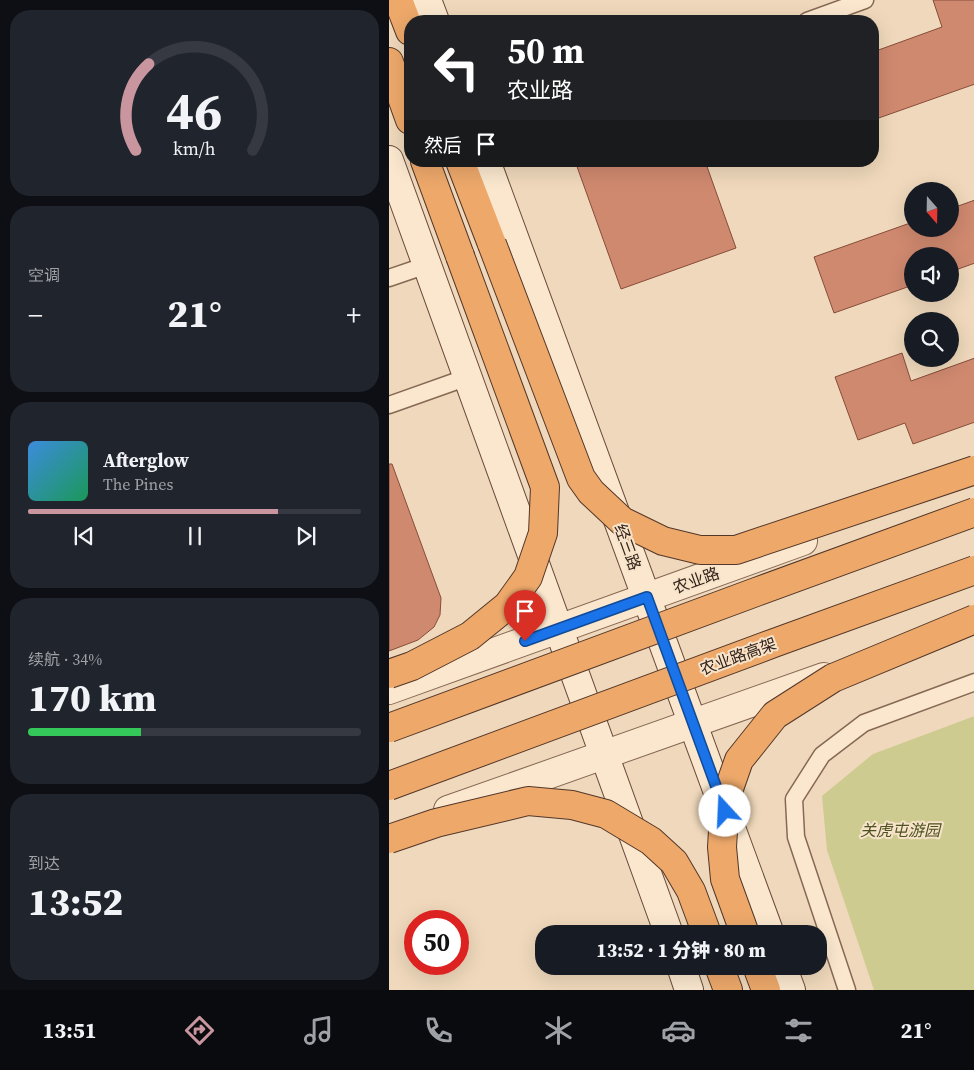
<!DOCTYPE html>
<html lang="zh">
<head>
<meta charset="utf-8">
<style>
  body { margin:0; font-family:"Source Serif 4","Noto Sans SC",serif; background:#20242c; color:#f1f3f6; height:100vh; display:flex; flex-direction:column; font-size:19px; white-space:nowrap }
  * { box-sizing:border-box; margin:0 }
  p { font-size:16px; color:#9ea1a6 }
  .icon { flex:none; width:28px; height:28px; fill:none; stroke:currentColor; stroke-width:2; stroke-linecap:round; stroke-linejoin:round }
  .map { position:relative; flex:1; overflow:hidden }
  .side { display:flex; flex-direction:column; gap:10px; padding:10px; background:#0d0f14; width:389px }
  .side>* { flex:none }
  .banner { position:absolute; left:15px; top:15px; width:475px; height:152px; border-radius:20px; box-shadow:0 5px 20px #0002; background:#202124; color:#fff; overflow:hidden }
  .needle { width:32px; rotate:160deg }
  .buttons { position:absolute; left:515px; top:182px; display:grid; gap:10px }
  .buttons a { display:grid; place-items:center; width:55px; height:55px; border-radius:50%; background:#171b24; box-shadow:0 5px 20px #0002; font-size:25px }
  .speed { position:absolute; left:15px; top:910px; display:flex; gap:10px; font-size:25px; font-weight:700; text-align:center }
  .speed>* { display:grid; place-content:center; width:65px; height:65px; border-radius:50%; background:#171b24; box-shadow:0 5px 20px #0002; line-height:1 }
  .speed .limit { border:8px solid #d22; background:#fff; color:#111 }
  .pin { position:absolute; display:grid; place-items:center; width:42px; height:42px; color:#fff; margin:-51px -21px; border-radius:50% 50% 50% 0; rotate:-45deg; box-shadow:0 0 5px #0007 }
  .pin .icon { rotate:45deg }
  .me { position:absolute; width:55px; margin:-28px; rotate:340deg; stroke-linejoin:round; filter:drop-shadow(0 0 4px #0008) }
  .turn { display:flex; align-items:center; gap:18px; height:105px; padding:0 20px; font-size:22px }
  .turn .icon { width:65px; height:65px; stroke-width:2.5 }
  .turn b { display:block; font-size:35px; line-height:42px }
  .then { display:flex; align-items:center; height:48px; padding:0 20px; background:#0003; gap:10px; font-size:19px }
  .big { font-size:38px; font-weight:800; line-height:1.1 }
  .side .tile { flex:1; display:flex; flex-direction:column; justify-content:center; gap:8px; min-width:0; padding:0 18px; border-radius:20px; background:#20242c }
  .side .dial { align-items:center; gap:0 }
  .dial svg { height:130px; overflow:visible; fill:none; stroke:#363941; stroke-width:7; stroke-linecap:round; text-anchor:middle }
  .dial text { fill:#f1f3f6; stroke:none }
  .song { display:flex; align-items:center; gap:15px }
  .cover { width:60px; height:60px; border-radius:8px; background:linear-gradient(135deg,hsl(210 70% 55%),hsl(150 70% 35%)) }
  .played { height:5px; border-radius:2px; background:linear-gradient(90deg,#c9959f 75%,#363941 75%) }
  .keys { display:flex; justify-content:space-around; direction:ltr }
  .heat { display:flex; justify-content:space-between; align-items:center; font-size:28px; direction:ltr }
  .charge { height:8px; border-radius:4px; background:linear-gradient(90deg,#34c759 34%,#363941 0) }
  .trip { position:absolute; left:146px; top:925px; width:292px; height:50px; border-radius:20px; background:#171b24; box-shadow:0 5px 20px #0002; font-weight:800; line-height:50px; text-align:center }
  .tab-bar { display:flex; height:80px; justify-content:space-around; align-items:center; background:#090b0e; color:#9ea1a6 }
  .tab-bar .icon { width:35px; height:35px }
  .tab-bar .active { color:#c9959f }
  .tab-bar b { font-size:22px; color:#f1f3f6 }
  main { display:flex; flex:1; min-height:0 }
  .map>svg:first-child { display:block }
  .green { fill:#cdcb8f }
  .building { fill:#cf896f; stroke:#864d39 }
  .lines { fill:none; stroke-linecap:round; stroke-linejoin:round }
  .service-casing { stroke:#866854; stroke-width:19 }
  .tertiary-casing { stroke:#866854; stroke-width:30 }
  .secondary-casing { stroke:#684938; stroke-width:30 }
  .trunk-casing { stroke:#533729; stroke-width:30 }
  .service { stroke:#fae7ce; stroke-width:16 }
  .tertiary { stroke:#fae7ce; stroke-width:28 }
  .secondary { stroke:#fae7ce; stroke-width:28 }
  .trunk { stroke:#eda86a; stroke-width:28 }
  .trunk-bridge-casing { stroke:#533729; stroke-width:30; stroke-linecap:butt }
  .trunk-bridge { stroke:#eda86a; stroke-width:28 }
  .route-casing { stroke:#114b97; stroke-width:12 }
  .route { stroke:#1a73e8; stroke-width:9 }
  .labels { text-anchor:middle; stroke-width:4; stroke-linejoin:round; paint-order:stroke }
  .street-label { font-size:16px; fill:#35231a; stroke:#f6e3ca }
  .park-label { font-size:16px; font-style:italic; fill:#4d5220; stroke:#f6e3ca }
</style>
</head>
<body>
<main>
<section class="side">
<div class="tile dial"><svg viewBox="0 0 100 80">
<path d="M14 69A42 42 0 1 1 86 69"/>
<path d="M14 69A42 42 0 0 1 22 16" stroke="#c9959f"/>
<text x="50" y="56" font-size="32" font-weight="700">46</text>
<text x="50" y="72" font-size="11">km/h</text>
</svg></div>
<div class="tile"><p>空调</p>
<div class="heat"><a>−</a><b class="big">21°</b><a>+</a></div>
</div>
<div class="tile">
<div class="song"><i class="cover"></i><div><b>Afterglow</b><p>The Pines</p></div></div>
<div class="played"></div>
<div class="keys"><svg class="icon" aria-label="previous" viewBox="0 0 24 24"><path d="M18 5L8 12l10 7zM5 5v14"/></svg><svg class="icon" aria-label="pause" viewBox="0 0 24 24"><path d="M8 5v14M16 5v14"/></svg><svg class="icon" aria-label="next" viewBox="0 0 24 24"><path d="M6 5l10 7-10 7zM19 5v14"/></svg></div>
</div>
<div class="tile"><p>续航 · 34%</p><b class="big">170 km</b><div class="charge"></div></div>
<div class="tile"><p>到达</p><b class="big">13:52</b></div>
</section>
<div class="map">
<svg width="586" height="990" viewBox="0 0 586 990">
  <rect width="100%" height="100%" fill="#efd8bb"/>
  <polygon class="green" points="586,716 585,990 485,990 438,850 433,796 484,754"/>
  <g class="building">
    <polygon points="544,0 586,0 586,84 484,120 484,52 553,27"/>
    <polygon points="186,161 316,161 347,248 232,289"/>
    <polygon points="586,200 586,263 561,272 561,256 524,256 524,285 445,313 425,257 524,222 524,229 561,229 561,209"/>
    <polygon points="513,353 522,381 586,358 586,422 524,444 516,423 469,440 446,377"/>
    <polygon points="0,464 3,464 52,598 51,615 45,627 29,640 0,651"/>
  </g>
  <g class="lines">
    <defs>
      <g id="service">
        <polyline points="418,21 476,0"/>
        <polyline points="0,278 38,265"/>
        <polyline points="0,405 79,377"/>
        <polyline points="458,990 407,837 405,799 433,755 475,723 586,682"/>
      </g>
      <g id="tertiary">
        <polyline points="0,690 414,541"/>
        <polyline points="59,810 435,677"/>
      </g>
      <g id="secondary">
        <polyline points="38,0 46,21"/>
        <polyline points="0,160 280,934"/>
        <polyline points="97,161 381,934"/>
        <polyline points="292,966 300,990"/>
        <polyline points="393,966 402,990"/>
      </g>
      <g id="trunk">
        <polyline points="9,0 21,31"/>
        <polyline points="0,62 21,120"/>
        <polyline points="36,161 71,256"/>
        <polyline points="71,161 103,244"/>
        <polyline points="330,966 339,990"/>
        <polyline points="368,966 377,990"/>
      </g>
    </defs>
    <use href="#service" class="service-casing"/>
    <use href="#tertiary" class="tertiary-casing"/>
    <use href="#secondary" class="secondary-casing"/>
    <use href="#trunk" class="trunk-casing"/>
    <use href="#service" class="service"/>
    <use href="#tertiary" class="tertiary"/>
    <use href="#secondary" class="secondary"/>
    <use href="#trunk" class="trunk"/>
    <defs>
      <g id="trunk-bridge">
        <polyline points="103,244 192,478 202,492 233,521 274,541 311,550 347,550 586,470"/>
        <polyline points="0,674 23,666 81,636 119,605 139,577 154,533 156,487 71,256"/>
        <polyline points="0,728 367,592 586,512"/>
        <polyline points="0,786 385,643 586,570"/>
        <polyline points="0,839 47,823 139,801 183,805 217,814 262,841 285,862 302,891 318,934"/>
        <polyline points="356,934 336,879 333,847 336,800 350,760 386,715 444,678 586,619"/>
      </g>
    </defs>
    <use href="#trunk-bridge" class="trunk-bridge-casing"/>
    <use href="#trunk-bridge" class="trunk-bridge"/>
  </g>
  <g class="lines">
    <defs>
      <polyline id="route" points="136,641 258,597 336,811"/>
    </defs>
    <use href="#route" class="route-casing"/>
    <use href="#route" class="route"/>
  </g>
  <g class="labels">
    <g class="street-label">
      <text transform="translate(239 547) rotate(70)" y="6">经三路</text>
      <text transform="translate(307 580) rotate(-20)" y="6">农业路</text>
      <text transform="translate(349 656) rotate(-20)" y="6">农业路高架</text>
    </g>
    <g class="park-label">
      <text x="511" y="836">关虎屯游园</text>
    </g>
  </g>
</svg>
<div class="buttons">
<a><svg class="needle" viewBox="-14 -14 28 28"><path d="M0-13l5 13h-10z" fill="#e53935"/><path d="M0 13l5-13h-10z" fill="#9ea1a6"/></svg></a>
<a><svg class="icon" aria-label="sound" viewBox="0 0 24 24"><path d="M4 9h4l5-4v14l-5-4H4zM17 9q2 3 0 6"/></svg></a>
<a><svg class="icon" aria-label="search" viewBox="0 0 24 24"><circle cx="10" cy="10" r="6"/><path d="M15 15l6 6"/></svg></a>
</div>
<div class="speed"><div class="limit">50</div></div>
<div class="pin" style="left:136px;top:641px;background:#d93025"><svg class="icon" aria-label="arrive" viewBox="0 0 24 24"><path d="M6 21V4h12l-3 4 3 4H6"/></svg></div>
<svg class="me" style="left:336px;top:811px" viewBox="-20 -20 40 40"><circle r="19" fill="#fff"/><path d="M0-13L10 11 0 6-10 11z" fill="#1a73e8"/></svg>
<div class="trip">13:52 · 1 分钟 · 80 m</div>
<div class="banner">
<div class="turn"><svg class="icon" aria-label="left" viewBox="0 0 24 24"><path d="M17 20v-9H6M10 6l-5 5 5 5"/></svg><div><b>50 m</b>农业路</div></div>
<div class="then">然后<svg class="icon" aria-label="arrive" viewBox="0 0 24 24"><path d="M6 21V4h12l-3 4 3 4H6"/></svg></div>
</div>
</div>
</main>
<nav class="tab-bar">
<b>13:51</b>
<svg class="icon active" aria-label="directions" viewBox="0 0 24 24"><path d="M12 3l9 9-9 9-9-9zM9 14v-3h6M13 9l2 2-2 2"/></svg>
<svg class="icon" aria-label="music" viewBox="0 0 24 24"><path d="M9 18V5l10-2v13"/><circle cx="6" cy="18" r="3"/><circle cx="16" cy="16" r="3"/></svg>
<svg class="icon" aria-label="phone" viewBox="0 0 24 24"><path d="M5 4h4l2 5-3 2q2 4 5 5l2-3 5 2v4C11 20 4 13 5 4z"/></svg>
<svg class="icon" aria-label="climate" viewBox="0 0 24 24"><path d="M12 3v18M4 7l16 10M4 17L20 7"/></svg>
<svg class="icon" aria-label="car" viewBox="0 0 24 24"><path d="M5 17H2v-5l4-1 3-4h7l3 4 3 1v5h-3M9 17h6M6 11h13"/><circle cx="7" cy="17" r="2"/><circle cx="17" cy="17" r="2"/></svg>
<svg class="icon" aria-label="filters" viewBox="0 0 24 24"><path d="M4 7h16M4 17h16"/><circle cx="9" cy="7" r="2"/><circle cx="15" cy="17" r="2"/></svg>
<b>21°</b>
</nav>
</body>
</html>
